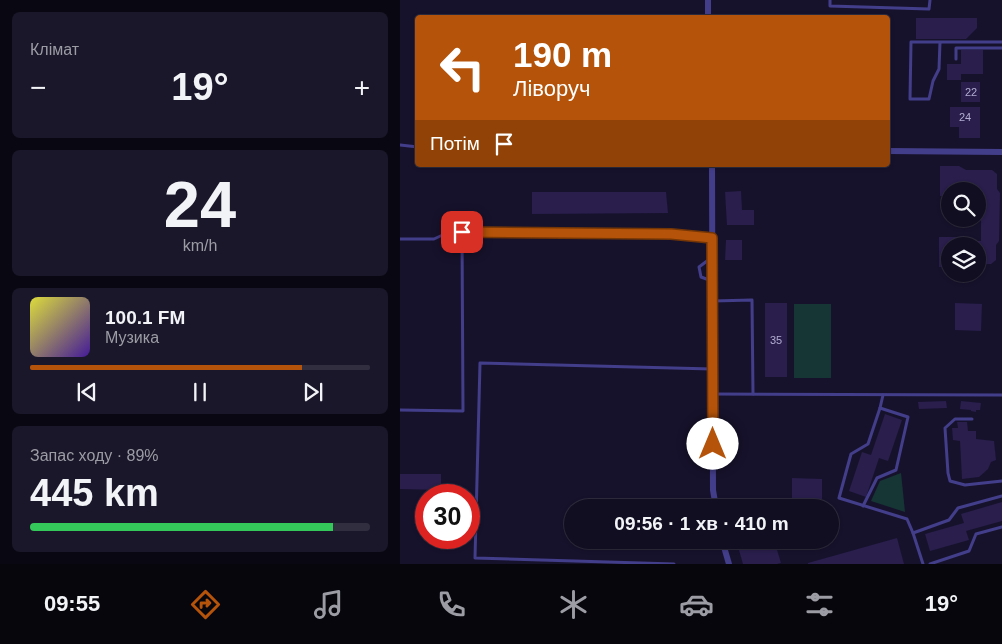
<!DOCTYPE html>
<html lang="uk">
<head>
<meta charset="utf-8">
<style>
  body { margin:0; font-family:Arial,sans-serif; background:#1a172a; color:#f1f3f6; height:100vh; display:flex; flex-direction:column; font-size:19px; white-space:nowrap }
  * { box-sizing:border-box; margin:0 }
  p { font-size:16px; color:#9c9ca5 }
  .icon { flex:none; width:28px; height:28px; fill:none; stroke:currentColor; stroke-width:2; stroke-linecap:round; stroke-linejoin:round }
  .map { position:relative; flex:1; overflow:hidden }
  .drawer { display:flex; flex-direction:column; gap:12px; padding:12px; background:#090812; width:400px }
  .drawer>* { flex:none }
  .top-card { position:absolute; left:15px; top:15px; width:475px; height:152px; border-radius:5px; box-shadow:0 1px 4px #0004,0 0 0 1px #302e3f; background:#b45309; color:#fff; overflow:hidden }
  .tools { position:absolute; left:541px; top:182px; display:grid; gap:10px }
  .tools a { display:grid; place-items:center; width:45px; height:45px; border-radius:50%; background:#110e21; box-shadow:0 1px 4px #0004,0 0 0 1px #302e3f; font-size:25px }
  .speed { position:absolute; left:15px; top:484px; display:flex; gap:10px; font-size:25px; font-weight:700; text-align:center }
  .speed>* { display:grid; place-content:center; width:65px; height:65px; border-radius:50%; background:#110e21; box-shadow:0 1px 4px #0004,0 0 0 1px #302e3f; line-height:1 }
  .speed .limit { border:8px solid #d22; background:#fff; color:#111 }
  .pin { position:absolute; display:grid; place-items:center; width:42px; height:42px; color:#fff; margin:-21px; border-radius:10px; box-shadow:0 2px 8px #0006 }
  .me { position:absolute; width:55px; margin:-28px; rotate:0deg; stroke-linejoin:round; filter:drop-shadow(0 0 4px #0008) }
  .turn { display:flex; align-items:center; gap:18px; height:105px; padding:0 15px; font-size:22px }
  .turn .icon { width:65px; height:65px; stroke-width:2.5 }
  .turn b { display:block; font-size:35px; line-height:42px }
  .then { display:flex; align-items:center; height:48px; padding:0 15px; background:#0003; gap:10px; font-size:19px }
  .big { font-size:38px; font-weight:700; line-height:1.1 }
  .drawer .tile { flex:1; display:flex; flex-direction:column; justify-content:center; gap:8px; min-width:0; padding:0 18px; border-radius:8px; background:#1a172a }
  .drawer .dial { align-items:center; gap:0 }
  .dial b { font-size:65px; line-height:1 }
  .song { display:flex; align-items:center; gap:15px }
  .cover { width:60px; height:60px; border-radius:8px; background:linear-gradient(135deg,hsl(60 70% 55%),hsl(260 70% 35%)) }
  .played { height:5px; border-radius:2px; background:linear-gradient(90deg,#b45309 80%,#302e3f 80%) }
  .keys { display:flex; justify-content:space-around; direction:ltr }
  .heat { display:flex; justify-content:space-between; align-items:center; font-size:28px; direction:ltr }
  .charge { height:8px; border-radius:4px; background:linear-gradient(90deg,#34c759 89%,#302e3f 0) }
  .trip { position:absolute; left:164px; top:499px; width:275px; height:50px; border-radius:25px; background:#110e21; box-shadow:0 1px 4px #0004,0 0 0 1px #302e3f; font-weight:700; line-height:50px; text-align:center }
  .tab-bar { display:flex; height:80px; justify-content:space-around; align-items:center; background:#07060d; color:#9c9ca5 }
  .tab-bar .icon { width:35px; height:35px }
  .tab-bar .on { color:#b45309 }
  .tab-bar b { font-size:22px; color:#f1f3f6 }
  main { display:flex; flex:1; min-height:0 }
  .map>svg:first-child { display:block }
  .green { fill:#153635 }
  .building { fill:#291e4c }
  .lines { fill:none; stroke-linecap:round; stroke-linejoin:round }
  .lane { stroke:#433e8a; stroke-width:3 }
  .street { stroke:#433e8a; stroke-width:6 }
  .route-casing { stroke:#753606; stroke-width:12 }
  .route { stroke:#b45309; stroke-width:9 }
  .labels { text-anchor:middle; stroke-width:5; stroke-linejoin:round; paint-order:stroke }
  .number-label { font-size:11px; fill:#b4add2 }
</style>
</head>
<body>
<main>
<section class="drawer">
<div class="tile"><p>Клімат</p>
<div class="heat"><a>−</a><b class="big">19°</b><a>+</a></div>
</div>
<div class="tile dial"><b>24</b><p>km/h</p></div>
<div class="tile">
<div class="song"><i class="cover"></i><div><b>100.1 FM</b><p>Музика</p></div></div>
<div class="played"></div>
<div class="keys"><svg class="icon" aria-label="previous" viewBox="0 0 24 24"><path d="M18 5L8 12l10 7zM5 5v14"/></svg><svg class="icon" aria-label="pause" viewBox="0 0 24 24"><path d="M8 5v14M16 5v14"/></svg><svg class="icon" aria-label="next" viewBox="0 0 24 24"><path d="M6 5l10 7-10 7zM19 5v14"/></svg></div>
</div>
<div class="tile"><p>Запас ходу · 89%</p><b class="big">445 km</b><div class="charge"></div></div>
</section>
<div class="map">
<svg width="602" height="564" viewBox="0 0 602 564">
  <rect width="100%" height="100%" fill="#17122c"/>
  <g class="green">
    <rect x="394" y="304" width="37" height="74"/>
    <polygon points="501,473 505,512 471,501 480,481"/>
  </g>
  <g class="building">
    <polygon points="516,18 577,18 577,28 566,39 516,39"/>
    <polygon points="561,50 583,50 583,74 561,74 561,80 547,80 547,64 561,64"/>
    <rect x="561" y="82" width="19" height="20"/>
    <polygon points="550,107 580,107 580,138 559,138 559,127 550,127"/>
    <polygon points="540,166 559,166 566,170 592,170 597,174 597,189 600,193 599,241 596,245 596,260 591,264 578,264 578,246 550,246 550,267 539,267 539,237 558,237 565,241 581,241 581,193 578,193 578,191 550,191 550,196 540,196"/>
    <polygon points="341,191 342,210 354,210 354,225 327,225 325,192"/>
    <polygon points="132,192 266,192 268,213 132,214"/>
    <polygon points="326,240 342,240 342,260 325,260"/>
    <rect x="365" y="303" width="22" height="74"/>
    <polygon points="555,303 582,304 581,331 555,330"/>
    <polygon points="546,401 547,408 519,409 518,402"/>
    <polygon points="561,401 581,403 580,410 576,410 576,412 571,411 571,410 560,409"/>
    <polygon points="485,414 502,420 488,461 479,458 466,497 449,491 462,452 471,455"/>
    <polygon points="557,422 567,422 568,431 576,431 576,439 594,441 596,460 591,462 588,469 579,477 562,479 560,441 553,440 552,428 558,428"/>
    <polygon points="0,474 41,474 41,490 0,489"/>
    <polygon points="392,478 422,479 422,499 392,499"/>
    <polygon points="602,502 602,521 566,531 569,540 530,551 525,534 564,523 561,514"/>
    <polygon points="497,538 504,564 408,564 408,563"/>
    <polygon points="336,540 374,540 381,563 377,564 343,564"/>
  </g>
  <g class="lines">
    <g class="lane">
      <polyline points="430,0 430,6 529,9 530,0"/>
      <polyline points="540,42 539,69 533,81 529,99 510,99 511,42 602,42"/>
      <polyline points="556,59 556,48 602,48"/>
      <polyline points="0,145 18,147"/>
      <polyline points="0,239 34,239 49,232 271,234 311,238"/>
      <polyline points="311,258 299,267 301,277 312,281"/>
      <polyline points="313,301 352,300 353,394"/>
      <polyline points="313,394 602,395"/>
      <polyline points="483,395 480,408 468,444 451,454 439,498 507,519 513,533"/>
      <polyline points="0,410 63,411 62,233"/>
      <polyline points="572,419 555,419 545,428 548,473 550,481 565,485 602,481"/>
      <polyline points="463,506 477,478 496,470 508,417 480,408"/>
      <polyline points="274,564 75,558 80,363 312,369"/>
      <polyline points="523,564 513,533 549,520 558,508 602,496"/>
      <polyline points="530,564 569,551 576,534 602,527"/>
    </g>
    <g class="street">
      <polyline points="308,0 308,18"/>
      <polyline points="488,151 602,152"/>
      <polyline points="312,165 313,490 316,508"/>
      <polyline points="322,540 329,564"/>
    </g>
  </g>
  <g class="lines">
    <defs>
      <polyline id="route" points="62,232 271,234 312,238 313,444"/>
    </defs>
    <use href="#route" class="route-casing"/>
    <use href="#route" class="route"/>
  </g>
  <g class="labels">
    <g class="number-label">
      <text x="571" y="96">22</text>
      <text x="565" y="121">24</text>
      <text x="376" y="344">35</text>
    </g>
  </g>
</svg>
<div class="tools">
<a><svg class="icon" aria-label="search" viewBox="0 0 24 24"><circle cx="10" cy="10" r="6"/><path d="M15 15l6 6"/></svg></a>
<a><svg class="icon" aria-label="layers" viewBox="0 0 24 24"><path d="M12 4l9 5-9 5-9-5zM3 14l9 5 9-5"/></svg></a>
</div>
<div class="speed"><div class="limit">30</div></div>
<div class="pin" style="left:62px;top:232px;background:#d93025"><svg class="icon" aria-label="arrive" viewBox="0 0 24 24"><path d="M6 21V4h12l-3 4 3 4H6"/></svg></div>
<svg class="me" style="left:313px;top:444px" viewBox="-20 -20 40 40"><circle r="19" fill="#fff"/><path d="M0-13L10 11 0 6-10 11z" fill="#b45309"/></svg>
<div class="trip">09:56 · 1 хв · 410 m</div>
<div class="top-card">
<div class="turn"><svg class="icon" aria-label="left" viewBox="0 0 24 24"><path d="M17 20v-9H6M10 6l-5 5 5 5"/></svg><div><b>190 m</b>Ліворуч</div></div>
<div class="then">Потім<svg class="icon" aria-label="arrive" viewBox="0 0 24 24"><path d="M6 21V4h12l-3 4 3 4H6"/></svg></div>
</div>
</div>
</main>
<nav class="tab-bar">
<b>09:55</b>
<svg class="icon on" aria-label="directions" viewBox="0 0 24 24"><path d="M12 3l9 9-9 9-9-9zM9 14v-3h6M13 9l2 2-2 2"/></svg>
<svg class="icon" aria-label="music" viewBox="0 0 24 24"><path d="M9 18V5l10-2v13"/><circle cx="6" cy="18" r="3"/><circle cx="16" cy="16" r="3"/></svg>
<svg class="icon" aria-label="phone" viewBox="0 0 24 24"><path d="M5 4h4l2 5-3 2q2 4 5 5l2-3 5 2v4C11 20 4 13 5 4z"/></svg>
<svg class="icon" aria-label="climate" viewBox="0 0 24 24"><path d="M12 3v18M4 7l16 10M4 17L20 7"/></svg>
<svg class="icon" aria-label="car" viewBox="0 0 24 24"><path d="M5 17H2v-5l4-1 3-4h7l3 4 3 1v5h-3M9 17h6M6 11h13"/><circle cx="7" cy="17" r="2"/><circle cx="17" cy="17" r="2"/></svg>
<svg class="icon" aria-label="filters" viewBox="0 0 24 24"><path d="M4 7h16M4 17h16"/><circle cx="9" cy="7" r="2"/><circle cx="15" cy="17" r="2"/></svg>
<b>19°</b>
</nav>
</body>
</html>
